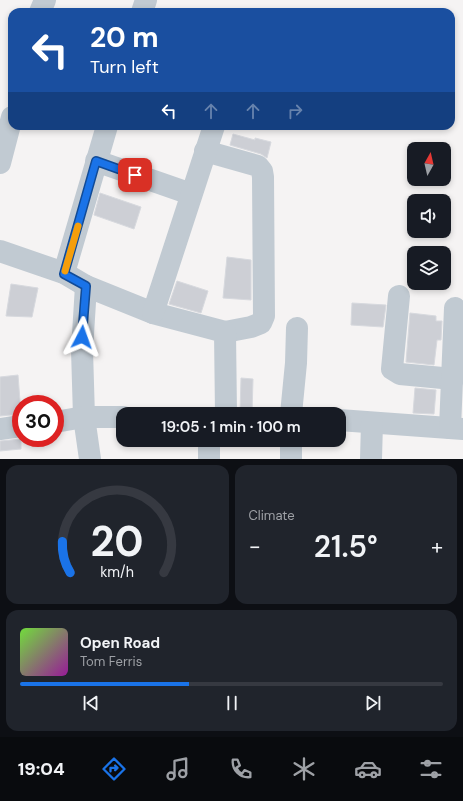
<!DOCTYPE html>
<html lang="en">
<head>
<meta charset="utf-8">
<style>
  body { margin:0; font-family:"DM Sans",sans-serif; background:#20242c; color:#f1f3f6; height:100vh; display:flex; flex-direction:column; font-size:15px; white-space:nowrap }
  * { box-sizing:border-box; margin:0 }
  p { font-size:13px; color:#9ea1a6 }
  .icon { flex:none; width:22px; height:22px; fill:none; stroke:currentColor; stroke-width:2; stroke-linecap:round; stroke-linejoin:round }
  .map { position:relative; height:459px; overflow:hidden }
  .sheet { display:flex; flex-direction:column; gap:6px; padding:6px; background:#0d0f14; flex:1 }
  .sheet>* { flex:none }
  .top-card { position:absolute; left:8px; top:8px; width:447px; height:122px; border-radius:12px; box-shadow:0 2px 6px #0003; background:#1a4fa0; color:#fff; overflow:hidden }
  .needle { width:26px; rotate:8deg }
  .tools { position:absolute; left:407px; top:142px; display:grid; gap:8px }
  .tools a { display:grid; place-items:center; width:44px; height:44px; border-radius:8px; background:#171b24; box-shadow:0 2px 6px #0003; font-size:20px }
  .speed { position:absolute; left:12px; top:395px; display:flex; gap:8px; font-size:20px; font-weight:700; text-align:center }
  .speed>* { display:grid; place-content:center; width:52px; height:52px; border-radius:50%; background:#171b24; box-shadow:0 2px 6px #0003; line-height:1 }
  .speed .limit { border:6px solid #d22; background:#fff; color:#111 }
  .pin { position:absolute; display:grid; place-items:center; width:34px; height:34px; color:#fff; margin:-17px; border-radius:8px; box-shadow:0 2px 6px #0006 }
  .me { position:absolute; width:44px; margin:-22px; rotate:4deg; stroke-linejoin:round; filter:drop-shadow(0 0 3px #0008) }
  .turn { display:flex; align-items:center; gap:14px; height:84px; padding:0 16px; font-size:18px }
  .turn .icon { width:52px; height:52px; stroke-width:2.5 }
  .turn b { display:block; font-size:28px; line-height:34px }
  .lanes { display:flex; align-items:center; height:38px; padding:0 16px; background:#0003; justify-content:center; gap:20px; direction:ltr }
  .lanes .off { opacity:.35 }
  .big { font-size:30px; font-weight:600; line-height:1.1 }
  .sheet .widget { flex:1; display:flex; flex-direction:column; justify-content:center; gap:6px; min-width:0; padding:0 14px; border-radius:12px; background:#20242c }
  .sheet .dial { align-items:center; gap:0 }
  .dial svg { height:104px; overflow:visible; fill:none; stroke:#363941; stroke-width:7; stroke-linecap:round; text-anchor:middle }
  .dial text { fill:#f1f3f6; stroke:none }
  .song { display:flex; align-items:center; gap:12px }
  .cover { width:48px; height:48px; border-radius:6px; background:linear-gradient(135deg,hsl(100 70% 55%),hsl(300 70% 35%)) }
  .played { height:4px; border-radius:2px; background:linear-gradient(90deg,#1a73e8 40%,#363941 40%) }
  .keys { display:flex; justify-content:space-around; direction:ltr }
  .heat { display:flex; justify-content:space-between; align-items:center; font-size:22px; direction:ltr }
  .sheet .tiles { flex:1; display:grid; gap:6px; grid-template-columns:1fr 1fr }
  .widget:last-child { grid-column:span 2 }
  .trip { position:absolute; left:116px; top:407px; width:230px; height:40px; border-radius:12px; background:#171b24; box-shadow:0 2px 6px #0003; font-weight:600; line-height:40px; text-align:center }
  .tab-bar { display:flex; height:64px; justify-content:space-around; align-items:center; background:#090b0e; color:#9ea1a6 }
  .tab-bar .icon { width:28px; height:28px }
  .tab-bar .active { color:#1a73e8 }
  .tab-bar b { font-size:18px; color:#f1f3f6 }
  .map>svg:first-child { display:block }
  .building { fill:#cdcfd5; stroke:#d7d9de }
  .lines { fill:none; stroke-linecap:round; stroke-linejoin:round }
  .minor { stroke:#c1cad2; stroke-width:22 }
  .route-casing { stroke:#114b97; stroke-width:10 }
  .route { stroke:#1a73e8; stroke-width:7 }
  .slow { stroke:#f59e0b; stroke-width:7 }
</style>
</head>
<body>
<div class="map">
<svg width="463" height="459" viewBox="0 0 463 459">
  <rect width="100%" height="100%" fill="#f5f3f3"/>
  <g class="building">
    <polygon points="233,134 255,140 255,138 271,142 267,158 261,154 230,145"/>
    <polygon points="100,193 141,207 134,229 94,215"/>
    <polygon points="227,257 251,260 251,300 223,298"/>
    <polygon points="177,281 208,291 201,313 169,304"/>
    <polygon points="11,284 38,288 32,317 6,316"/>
    <polygon points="352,303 386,305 383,327 351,325"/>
    <polygon points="410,313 436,316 436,321 442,321 441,340 437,340 434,365 406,362"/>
    <polygon points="18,375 21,414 0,416 0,377"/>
    <polygon points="241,378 253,379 252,413 240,413"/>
    <polygon points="415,388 436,390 434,414 413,413"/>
    <polygon points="21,439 21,449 0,451 0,441"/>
  </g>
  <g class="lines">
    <g class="minor">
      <polyline points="40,12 45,0"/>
      <polyline points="142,12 146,0"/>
      <polyline points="205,151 258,166 262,171 263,177 264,316 261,323 251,327 225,332"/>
      <polyline points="96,161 191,194"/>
      <polyline points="0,163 12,117"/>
      <polyline points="0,251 64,273 86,286 153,313 225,332 226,414"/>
      <polyline points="64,273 107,126"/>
      <polyline points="86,286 82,350 84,417 90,459"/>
      <polyline points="399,296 392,369 400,374 453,379"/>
      <polyline points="153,313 214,126"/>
      <polyline points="291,414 296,363 297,328"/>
      <polyline points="339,420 463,429"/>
      <polyline points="55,422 84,417 123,417"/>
      <polyline points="450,428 455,308"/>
      <polyline points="0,429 21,426"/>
      <polyline points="209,440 209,459"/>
      <polyline points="291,440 291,459"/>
      <polyline points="371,459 372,423"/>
    </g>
  </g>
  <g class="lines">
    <defs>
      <polyline id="route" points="82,337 86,286 64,274 96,161 135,175"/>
    </defs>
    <use href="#route" class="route-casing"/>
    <use href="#route" class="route"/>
    <polyline class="slow" points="65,271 78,226"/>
  </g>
</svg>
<div class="tools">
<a><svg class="needle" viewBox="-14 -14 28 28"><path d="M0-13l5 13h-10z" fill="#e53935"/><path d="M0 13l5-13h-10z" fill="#9ea1a6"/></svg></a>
<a><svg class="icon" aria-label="sound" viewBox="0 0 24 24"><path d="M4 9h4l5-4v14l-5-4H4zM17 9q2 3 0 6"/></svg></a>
<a><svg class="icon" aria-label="layers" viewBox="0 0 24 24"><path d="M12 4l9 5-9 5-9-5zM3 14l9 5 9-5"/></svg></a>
</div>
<div class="speed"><div class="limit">30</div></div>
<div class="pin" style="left:135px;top:175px;background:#d93025"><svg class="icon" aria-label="arrive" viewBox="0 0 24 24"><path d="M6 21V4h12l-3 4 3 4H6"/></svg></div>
<svg class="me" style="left:82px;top:337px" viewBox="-20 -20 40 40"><path d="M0-17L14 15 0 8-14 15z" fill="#1a73e8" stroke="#fff" stroke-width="4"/></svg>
<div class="trip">19:05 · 1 min · 100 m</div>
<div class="top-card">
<div class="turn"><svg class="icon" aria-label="left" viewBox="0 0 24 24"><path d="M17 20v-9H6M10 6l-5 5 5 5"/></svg><div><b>20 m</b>Turn left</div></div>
<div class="lanes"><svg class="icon" aria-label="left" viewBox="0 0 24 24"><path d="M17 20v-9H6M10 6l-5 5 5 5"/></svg><svg class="icon off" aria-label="ahead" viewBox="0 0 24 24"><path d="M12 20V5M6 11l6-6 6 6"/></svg><svg class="icon off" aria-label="ahead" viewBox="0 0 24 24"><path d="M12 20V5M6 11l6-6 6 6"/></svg><svg class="icon off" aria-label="right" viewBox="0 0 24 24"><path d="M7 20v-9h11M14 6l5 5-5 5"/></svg></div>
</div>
</div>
<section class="sheet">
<div class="tiles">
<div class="widget dial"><svg viewBox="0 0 100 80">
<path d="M14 69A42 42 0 1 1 86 69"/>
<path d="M14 69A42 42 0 0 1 8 45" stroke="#1a73e8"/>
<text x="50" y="56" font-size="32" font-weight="700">20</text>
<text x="50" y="72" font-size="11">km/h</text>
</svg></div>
<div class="widget"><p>Climate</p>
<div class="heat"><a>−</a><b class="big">21.5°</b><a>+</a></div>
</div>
<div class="widget">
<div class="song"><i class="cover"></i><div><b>Open Road</b><p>Tom Ferris</p></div></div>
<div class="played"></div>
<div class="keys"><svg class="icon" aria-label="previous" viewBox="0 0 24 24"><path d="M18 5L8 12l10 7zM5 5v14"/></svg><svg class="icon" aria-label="pause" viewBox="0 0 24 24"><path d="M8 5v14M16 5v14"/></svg><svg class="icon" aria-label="next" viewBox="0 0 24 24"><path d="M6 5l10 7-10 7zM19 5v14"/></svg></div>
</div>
</div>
</section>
<nav class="tab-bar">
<b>19:04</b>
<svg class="icon active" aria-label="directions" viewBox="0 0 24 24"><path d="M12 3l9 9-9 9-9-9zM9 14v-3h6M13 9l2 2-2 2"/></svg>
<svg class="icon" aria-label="music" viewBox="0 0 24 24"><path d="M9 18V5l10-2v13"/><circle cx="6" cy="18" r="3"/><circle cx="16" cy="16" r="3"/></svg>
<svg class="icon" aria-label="phone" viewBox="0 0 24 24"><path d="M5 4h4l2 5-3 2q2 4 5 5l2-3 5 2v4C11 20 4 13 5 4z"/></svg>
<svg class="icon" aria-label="climate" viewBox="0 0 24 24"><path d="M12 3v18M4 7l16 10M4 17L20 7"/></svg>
<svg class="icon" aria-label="car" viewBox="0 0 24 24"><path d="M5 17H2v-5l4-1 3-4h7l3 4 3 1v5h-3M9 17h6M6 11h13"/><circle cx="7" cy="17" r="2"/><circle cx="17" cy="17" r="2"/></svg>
<svg class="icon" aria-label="filters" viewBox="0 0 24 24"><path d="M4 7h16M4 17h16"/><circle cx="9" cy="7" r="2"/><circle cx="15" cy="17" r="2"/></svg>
</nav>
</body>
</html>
